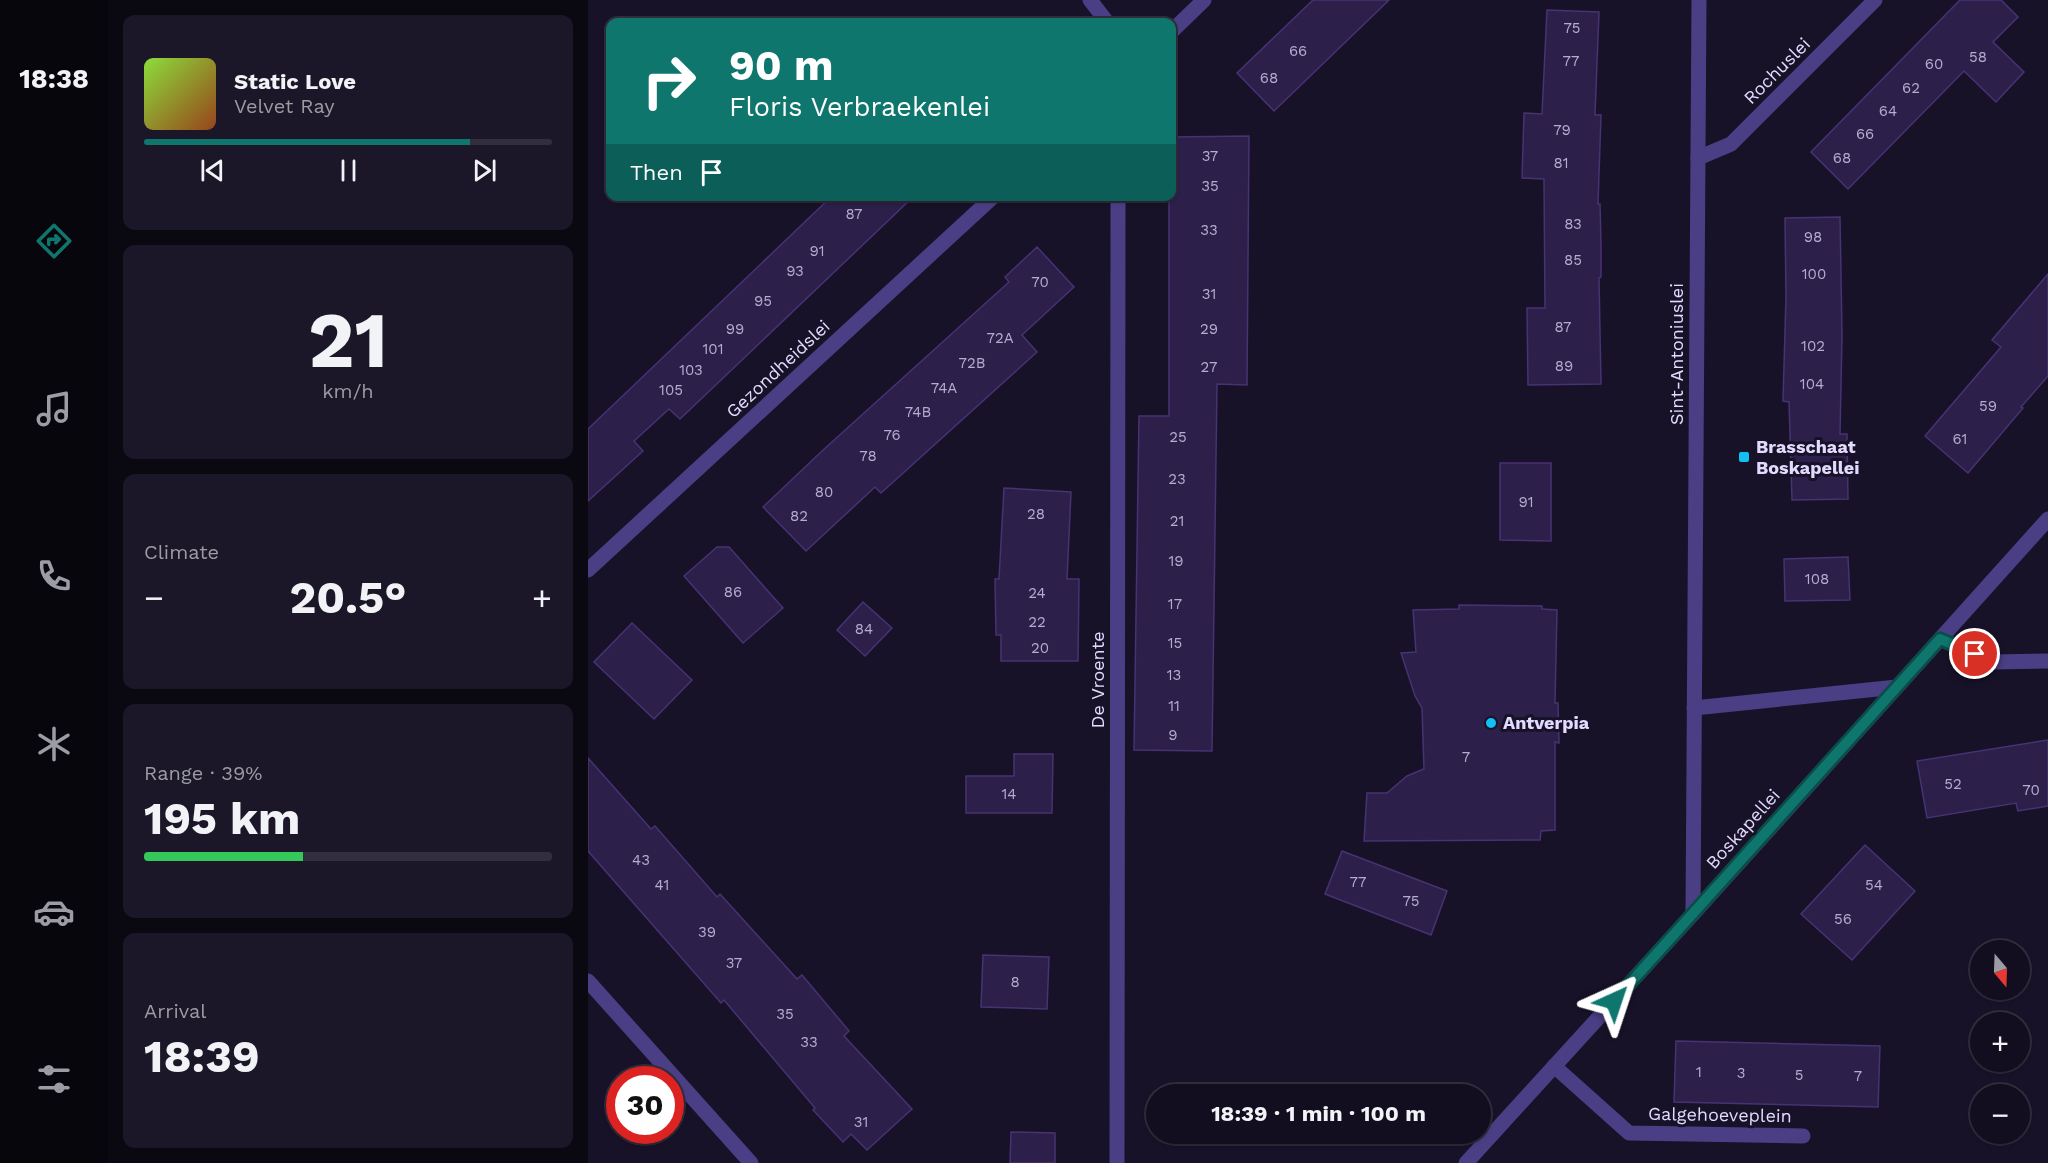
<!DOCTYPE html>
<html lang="en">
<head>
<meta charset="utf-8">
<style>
  body { margin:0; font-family:"Work Sans",sans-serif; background:#1b1728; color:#f1f3f6; height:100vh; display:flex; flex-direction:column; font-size:22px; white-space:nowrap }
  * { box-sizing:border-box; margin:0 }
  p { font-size:20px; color:#9c9ca4 }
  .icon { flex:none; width:33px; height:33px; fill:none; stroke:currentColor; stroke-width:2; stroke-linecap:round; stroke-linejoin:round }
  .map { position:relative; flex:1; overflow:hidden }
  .details { display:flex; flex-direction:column; gap:15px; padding:15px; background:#0a0811; width:480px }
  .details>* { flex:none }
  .banner { position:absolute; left:18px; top:18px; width:570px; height:183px; border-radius:12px; box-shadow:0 2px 4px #0004,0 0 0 2px #312e3d; background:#0f766e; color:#fff; overflow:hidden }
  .needle { width:39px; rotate:161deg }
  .fabs { position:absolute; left:1382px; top:940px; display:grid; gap:12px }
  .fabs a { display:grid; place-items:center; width:60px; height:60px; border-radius:50%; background:#120e1f; box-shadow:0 2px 4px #0004,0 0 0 2px #312e3d; font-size:30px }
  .speed { position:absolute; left:18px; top:1066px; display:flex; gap:12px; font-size:30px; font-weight:700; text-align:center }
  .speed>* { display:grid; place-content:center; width:78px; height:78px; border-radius:50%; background:#120e1f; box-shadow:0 2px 4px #0004,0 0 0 2px #312e3d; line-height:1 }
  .speed .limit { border:9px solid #d22; background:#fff; color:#111 }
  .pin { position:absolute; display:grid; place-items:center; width:51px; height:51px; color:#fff; margin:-26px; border:3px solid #fff; border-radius:50%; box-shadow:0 2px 6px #0007 }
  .me { position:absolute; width:66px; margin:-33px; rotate:42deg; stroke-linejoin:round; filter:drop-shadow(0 0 4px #0008) }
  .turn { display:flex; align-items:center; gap:21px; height:126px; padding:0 24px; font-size:27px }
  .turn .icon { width:78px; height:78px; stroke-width:2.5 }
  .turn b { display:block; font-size:42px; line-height:51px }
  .then { display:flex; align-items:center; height:57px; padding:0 24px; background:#0003; gap:12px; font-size:22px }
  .big { font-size:45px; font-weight:700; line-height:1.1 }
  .details .tile { flex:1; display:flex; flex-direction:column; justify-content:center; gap:9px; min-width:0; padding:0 21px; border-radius:12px; background:#1b1728 }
  .details .dial { align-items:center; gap:0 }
  .dial b { font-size:78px; line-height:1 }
  .song { display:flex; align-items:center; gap:18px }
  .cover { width:72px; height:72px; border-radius:9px; background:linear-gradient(135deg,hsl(90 70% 55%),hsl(20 70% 35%)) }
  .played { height:6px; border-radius:3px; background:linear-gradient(90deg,#0f766e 80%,#312e3d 80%) }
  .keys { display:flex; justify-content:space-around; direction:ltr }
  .heat { display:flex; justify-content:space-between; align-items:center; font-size:33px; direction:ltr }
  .charge { height:9px; border-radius:4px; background:linear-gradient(90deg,#34c759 39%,#312e3d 0) }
  .trip { position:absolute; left:558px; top:1084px; width:345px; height:60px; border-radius:30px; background:#120e1f; box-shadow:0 2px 4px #0004,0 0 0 2px #312e3d; font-weight:700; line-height:60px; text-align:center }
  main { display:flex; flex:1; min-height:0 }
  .menu { display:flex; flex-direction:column; width:108px; justify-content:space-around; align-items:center; background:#07060c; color:#9c9ca4 }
  .menu .icon { width:42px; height:42px }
  .menu .current { color:#0f766e }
  .menu b { font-size:27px; color:#f1f3f6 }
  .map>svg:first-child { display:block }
  .building { fill:#2c1f49; stroke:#473273; stroke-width:1.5 }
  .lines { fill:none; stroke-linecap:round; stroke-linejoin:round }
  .street { stroke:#4a3f85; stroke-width:15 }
  .route-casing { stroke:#0a4d48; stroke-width:15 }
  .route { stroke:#0f766e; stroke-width:10 }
  .poi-dot { fill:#11c1f4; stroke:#181229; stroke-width:2 }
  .labels { text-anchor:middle; stroke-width:6; stroke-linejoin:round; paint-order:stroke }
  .number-label { font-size:15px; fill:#b5acd0 }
  .street-label { font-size:18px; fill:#e3dbfd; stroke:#181229 }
  .poi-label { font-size:18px; font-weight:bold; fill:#e3dbfd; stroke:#181229; text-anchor:start }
</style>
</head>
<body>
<main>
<nav class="menu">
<b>18:38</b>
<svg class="icon current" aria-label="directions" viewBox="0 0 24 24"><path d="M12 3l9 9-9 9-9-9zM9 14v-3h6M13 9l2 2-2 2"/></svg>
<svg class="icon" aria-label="music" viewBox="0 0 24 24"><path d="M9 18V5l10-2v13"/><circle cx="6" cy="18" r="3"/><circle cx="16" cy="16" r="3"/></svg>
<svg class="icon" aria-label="phone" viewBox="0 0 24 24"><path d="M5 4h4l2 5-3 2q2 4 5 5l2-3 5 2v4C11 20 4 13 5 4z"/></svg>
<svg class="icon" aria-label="climate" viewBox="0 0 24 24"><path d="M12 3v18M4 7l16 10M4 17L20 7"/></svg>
<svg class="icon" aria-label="car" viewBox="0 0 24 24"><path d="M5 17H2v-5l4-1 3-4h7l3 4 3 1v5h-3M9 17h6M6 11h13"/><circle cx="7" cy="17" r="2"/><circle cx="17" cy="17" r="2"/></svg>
<svg class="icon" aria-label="filters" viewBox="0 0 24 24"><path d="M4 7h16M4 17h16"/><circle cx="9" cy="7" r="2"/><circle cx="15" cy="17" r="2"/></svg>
</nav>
<section class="details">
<div class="tile">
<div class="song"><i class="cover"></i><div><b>Static Love</b><p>Velvet Ray</p></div></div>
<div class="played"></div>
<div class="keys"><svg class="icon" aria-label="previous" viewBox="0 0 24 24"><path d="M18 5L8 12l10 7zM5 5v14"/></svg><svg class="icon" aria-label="pause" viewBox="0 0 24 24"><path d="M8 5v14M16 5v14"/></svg><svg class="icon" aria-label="next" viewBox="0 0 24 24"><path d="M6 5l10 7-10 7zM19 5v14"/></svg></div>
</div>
<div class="tile dial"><b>21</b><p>km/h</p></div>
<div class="tile"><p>Climate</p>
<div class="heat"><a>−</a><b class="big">20.5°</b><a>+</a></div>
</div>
<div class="tile"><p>Range · 39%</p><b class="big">195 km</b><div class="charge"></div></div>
<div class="tile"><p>Arrival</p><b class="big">18:39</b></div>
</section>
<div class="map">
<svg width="1460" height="1163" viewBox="0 0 1460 1163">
  <rect width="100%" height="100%" fill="#181229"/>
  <g class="building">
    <polygon points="725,0 801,0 686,111 649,73"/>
    <polygon points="1372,0 1413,0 1430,17 1405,42 1436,72 1408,102 1376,71 1260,189 1223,152"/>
    <polygon points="959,10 1011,12 1007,115 1013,115 1010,204 1012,204 1013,243 1013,277 1011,278 1013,384 940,385 939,308 957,308 956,179 934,178 936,113 954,114"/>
    <polygon points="661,136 659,385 629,384 624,751 546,750 551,416 581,416 581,196 584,196 584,137"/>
    <polygon points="244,196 326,196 92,419 81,409 46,441 55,451 0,501 0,429"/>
    <polygon points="1252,217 1254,335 1252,434 1259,434 1260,499 1204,500 1201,402 1195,401 1198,297 1197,218"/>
    <polygon points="449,247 486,287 434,335 449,352 293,493 287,487 218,551 175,507 234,451 421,282 417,277"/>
    <polygon points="1460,274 1460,376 1433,407 1435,408 1380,473 1337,436 1413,347 1404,340"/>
    <polygon points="912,463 963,463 963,541 912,540"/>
    <polygon points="416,488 483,492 479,579 491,579 490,661 413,661 413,635 408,635 407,579 411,579"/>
    <polygon points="129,547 141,547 195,608 155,643 96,576"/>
    <polygon points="1260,557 1262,600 1197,601 1196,559"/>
    <polygon points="275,602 304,628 277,656 249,630"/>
    <polygon points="871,605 954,606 954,609 969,610 967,703 970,703 971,743 967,742 967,830 953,831 952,840 776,841 779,793 799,793 819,776 836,769 834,708 827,696 813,653 828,652 825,610 871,609"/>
    <polygon points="44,623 104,680 66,719 6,662"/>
    <polygon points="1460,740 1460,806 1430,811 1428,803 1339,818 1329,761"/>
    <polygon points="426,754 465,754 464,813 378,813 378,776 426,776"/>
    <polygon points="0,758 63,829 67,826 129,897 132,894 209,979 214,975 261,1031 256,1036 324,1109 279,1150 263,1134 255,1142 225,1110 227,1108 136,1000 133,1003 0,851"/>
    <polygon points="1277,845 1327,891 1264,960 1213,914"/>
    <polygon points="754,851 859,891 843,935 737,894"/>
    <polygon points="395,955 461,957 459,1009 393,1007"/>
    <polygon points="1088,1041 1292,1046 1290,1107 1086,1102"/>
    <polygon points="423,1132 467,1133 467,1163 422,1163"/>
  </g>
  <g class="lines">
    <g class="street">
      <polyline points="502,0 519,22"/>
      <polyline points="584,31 616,0"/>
      <polyline points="1110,158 1143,144 1287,0"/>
      <polyline points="0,570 406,196"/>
      <polyline points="1352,639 1405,662 1460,661"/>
      <polyline points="1106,708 1309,687"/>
      <polyline points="1105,914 1111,0"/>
      <polyline points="0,981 163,1163"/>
      <polyline points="966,1066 1041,1133 1215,1136"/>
      <polyline points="529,1163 530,196"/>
      <polyline points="878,1163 1105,914 1460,519"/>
    </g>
  </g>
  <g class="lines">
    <defs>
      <polyline id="route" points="1026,1001 1352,639 1387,654"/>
    </defs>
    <use href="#route" class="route-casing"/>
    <use href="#route" class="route"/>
  </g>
  <g class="poi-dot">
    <rect x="1150" y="451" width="12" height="12" rx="3"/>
    <circle cx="903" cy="723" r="6"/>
  </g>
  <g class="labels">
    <g class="number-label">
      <text x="984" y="33">75</text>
      <text x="710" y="56">66</text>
      <text x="1390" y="62">58</text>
      <text x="983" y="66">77</text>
      <text x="1346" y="69">60</text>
      <text x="681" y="83">68</text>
      <text x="1323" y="93">62</text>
      <text x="1300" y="116">64</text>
      <text x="974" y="135">79</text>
      <text x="1277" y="139">66</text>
      <text x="622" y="161">37</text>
      <text x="1254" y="163">68</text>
      <text x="973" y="168">81</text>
      <text x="622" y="191">35</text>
      <text x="266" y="219">87</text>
      <text x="985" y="229">83</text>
      <text x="621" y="235">33</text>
      <text x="1225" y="242">98</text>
      <text x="229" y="256">91</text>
      <text x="985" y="265">85</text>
      <text x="207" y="276">93</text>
      <text x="1226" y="279">100</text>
      <text x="452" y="287">70</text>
      <text x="621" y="299">31</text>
      <text x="175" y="306">95</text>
      <text x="975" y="332">87</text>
      <text x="147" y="334">99</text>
      <text x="621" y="334">29</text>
      <text x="412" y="343">72A</text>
      <text x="1225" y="351">102</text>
      <text x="125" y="354">101</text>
      <text x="384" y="368">72B</text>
      <text x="976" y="371">89</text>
      <text x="621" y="372">27</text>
      <text x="103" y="375">103</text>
      <text x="1224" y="389">104</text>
      <text x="356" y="393">74A</text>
      <text x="83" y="395">105</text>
      <text x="1400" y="411">59</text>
      <text x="330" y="417">74B</text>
      <text x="304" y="440">76</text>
      <text x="590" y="442">25</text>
      <text x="1372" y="444">61</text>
      <text x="280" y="461">78</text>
      <text x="589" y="484">23</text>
      <text x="236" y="497">80</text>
      <text x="938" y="507">91</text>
      <text x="448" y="519">28</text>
      <text x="211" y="521">82</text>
      <text x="589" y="526">21</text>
      <text x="588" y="566">19</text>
      <text x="1229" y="584">108</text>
      <text x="145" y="597">86</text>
      <text x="449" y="598">24</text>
      <text x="587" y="609">17</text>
      <text x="449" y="627">22</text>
      <text x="276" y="634">84</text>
      <text x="587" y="648">15</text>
      <text x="452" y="653">20</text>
      <text x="586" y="680">13</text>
      <text x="586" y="711">11</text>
      <text x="585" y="740">9</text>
      <text x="878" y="762">7</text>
      <text x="1365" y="789">52</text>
      <text x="1443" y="795">70</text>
      <text x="421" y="799">14</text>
      <text x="53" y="865">43</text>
      <text x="770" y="887">77</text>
      <text x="74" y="890">41</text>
      <text x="1286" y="890">54</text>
      <text x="823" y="906">75</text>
      <text x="1255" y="924">56</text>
      <text x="119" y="937">39</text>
      <text x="146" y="968">37</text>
      <text x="427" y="987">8</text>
      <text x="197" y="1019">35</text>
      <text x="221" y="1047">33</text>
      <text x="1111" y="1077">1</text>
      <text x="1153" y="1078">3</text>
      <text x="1211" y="1080">5</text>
      <text x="1270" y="1081">7</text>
      <text x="273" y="1127">31</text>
    </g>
    <g class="street-label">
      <text transform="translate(1189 71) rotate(-45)" y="6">Rochuslei</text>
      <text transform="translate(1089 354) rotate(-90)" y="6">Sint-Antoniuslei</text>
      <text transform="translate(190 369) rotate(-43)" y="6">Gezondheidslei</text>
      <text transform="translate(510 680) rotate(-90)" y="6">De Vroente</text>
      <text transform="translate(1155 829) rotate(-48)" y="6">Boskapellei</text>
      <text transform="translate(1132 1115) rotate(1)" y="6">Galgehoeveplein</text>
    </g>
    <g class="poi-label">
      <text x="1168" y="453">Brasschaat<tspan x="1168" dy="21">Boskapellei</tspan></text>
      <text x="915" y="729">Antverpia</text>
    </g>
  </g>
</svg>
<div class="fabs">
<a><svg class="needle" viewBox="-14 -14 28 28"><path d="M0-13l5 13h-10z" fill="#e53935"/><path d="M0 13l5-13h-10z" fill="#9c9ca4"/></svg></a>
<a>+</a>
<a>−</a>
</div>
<div class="speed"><div class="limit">30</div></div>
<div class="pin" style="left:1387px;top:654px;background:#d93025"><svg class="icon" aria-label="arrive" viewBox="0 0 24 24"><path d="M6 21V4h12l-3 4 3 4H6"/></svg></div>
<svg class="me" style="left:1026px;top:1001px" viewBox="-20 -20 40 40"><path d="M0-17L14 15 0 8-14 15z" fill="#0f766e" stroke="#fff" stroke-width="4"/></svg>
<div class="trip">18:39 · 1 min · 100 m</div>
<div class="banner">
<div class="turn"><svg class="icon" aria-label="right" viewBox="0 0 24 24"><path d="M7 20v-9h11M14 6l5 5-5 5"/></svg><div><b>90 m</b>Floris Verbraekenlei</div></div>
<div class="then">Then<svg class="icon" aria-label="arrive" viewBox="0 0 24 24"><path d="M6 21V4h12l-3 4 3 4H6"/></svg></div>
</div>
</div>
</main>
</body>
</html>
